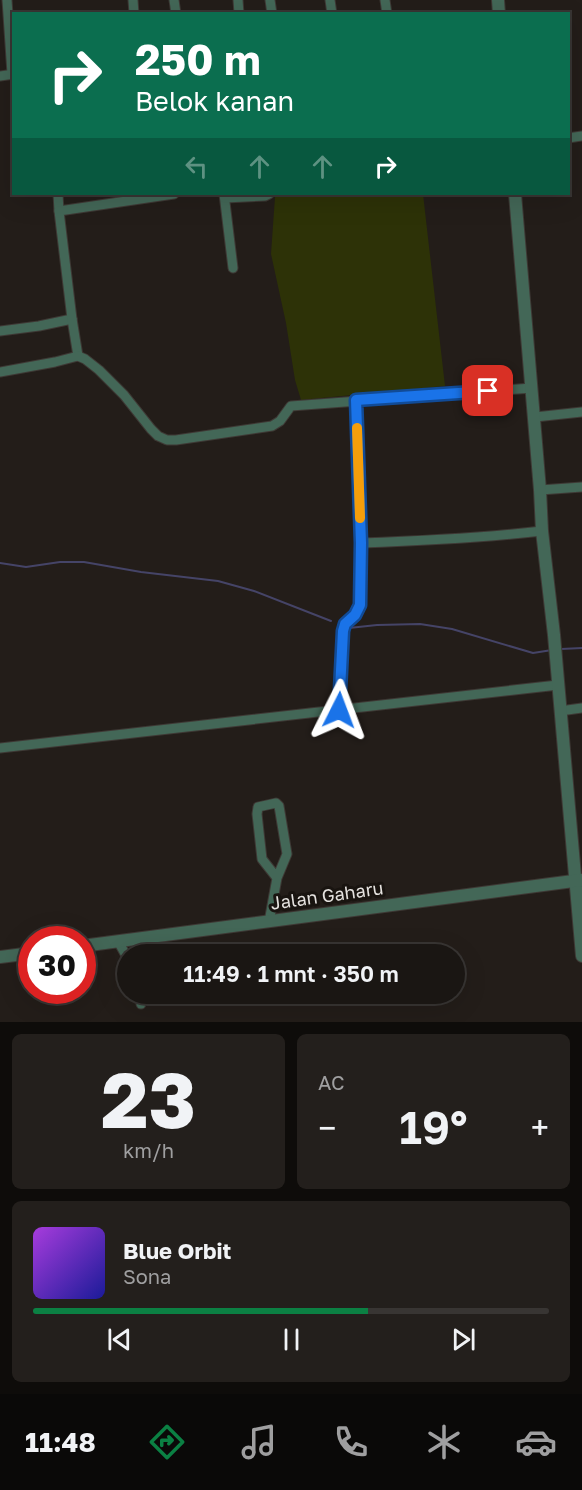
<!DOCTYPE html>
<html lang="id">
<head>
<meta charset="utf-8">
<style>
  body { margin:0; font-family:"Golos Text",sans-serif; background:#231f1c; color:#f1f3f6; height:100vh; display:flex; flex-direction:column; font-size:22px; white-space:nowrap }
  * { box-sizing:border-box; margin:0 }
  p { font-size:20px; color:#9f9fa0 }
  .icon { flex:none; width:33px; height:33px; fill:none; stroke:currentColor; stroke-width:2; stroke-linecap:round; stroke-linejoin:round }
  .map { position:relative; height:1022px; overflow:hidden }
  .details { display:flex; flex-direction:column; gap:12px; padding:12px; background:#0e0c0a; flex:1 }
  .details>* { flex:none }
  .hud { position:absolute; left:12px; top:12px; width:558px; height:183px; border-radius:0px; box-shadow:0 6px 24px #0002,0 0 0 2px #383533; background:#0b6e4f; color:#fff; overflow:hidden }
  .speed { position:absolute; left:18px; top:926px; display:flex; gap:12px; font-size:30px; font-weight:700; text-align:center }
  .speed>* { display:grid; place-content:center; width:78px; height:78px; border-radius:50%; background:#1a1613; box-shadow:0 6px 24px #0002,0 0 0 2px #383533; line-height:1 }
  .speed .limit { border:9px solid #d22; background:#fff; color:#111 }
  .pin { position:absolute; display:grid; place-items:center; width:51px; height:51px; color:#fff; margin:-26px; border-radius:12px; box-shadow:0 3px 9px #0006 }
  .me { position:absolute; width:66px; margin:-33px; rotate:3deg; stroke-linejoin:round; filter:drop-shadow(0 0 4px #0008) }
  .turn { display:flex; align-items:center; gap:21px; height:126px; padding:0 24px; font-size:27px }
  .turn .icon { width:78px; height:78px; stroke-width:2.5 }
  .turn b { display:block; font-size:42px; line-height:51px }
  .lanes { display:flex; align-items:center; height:57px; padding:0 24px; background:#0003; justify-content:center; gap:30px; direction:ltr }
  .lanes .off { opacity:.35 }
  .big { font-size:45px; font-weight:600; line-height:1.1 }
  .details .card { flex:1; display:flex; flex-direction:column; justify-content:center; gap:9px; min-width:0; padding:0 21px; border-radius:9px; background:#231f1c }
  .details .dial { align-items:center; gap:0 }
  .dial b { font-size:78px; line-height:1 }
  .song { display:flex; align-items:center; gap:18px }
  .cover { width:72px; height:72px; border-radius:9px; background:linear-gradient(135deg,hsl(280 70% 55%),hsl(240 70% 35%)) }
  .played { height:6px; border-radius:3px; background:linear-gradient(90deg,#0b8043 65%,#383533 65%) }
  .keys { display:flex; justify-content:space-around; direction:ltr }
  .heat { display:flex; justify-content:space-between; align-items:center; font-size:33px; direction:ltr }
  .details .tiles { flex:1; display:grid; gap:12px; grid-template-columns:1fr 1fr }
  .card:last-child { grid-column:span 2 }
  .trip { position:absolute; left:117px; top:944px; width:348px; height:60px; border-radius:30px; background:#1a1613; box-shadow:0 6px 24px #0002,0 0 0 2px #383533; font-weight:600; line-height:60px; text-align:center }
  .dock { display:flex; height:96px; justify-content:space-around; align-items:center; background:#0a0908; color:#9f9fa0 }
  .dock .icon { width:42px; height:42px }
  .dock .active { color:#0b8043 }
  .dock b { font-size:27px; color:#f1f3f6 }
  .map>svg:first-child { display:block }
  .green { fill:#2d3207 }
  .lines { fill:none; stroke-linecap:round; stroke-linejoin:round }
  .stream { stroke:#454467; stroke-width:2 }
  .minor-casing { stroke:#3e3935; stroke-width:11 }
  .tertiary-casing { stroke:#3e3935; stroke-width:14 }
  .minor { stroke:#436757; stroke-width:9 }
  .tertiary { stroke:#436757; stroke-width:12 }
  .route-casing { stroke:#114b97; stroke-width:15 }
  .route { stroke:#1a73e8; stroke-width:10 }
  .slow { stroke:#f59e0b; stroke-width:10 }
  .labels { text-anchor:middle; stroke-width:6; stroke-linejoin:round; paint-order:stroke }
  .street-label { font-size:18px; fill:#e5e2df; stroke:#191410 }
</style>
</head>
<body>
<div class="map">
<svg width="582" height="1022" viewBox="0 0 582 1022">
  <rect width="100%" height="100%" fill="#231d19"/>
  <polygon class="green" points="277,194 423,194 445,386 301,400 295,380 286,323 271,254 275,197"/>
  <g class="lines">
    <g class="stream">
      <polyline points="0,563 26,567 60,562 84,562 141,572 218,581 254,591 331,621"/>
      <polyline points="349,628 377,625 420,624 452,629 533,653 552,650"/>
      <polyline points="561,649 582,648"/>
    </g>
    <defs>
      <g id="minor">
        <polyline points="7,0 12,74"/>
        <polyline points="133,0 134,14"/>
        <polyline points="174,0 176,14"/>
        <polyline points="238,0 239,14"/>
        <polyline points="270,0 272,14"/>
        <polyline points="330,0 332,14"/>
        <polyline points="385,0 387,14"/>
        <polyline points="0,76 14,74"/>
        <polyline points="568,138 582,136"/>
        <polyline points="58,194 59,211"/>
        <polyline points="224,194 233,268"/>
        <polyline points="225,198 265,196 269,194"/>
        <polyline points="0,331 39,326 72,319"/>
        <polyline points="78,356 72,319 59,211 174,194"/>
        <polyline points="0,372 55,362 78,356 85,359 99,370 124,395 151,429 158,436 167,440 176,440 272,426 280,421 291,406 532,388"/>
        <polyline points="535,417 582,412"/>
        <polyline points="540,490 582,487"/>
        <path d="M 361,543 C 421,541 482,538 542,531"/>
        <polyline points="339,709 343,631 345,624 355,615 360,605 361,543 356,400"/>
        <polyline points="560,711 582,708"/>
        <polyline points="0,748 558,685"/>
        <polyline points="269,922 277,878 287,854 279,806 276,803 258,807 257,814 262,859 277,878"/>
        <polyline points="118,941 128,959"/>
        <polyline points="141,993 141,1004"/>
      </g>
      <g id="tertiary">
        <polyline points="498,0 499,14"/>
        <polyline points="515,194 540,490 542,531 554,635 582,956"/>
        <polyline points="82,946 581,880"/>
        <polyline points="0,957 32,953"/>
      </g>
    </defs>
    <use href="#minor" class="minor-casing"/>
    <use href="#tertiary" class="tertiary-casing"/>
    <use href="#minor" class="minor"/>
    <use href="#tertiary" class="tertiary"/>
  </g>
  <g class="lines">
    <defs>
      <polyline id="route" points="339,710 343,631 345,624 355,615 360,605 361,543 356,400 488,391"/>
    </defs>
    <use href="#route" class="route-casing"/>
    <use href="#route" class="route"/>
    <polyline class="slow" points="357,428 360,518"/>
  </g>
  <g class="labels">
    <g class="street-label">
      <text transform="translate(327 896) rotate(-8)" y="6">Jalan Gaharu</text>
    </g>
  </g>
</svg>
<div class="speed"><div class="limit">30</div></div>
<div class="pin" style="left:488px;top:391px;background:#d93025"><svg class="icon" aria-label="arrive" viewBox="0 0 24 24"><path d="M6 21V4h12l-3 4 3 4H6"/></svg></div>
<svg class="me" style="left:339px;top:710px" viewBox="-20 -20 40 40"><path d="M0-17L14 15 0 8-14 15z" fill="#1a73e8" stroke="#fff" stroke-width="4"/></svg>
<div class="trip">11:49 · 1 mnt · 350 m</div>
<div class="hud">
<div class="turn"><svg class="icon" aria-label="right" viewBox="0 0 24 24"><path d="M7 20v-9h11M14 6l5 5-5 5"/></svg><div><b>250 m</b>Belok kanan</div></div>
<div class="lanes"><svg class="icon off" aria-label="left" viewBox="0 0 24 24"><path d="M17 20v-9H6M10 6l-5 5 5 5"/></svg><svg class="icon off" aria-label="ahead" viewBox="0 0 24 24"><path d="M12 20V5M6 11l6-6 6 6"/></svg><svg class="icon off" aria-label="ahead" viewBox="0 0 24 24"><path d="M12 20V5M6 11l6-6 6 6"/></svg><svg class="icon" aria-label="right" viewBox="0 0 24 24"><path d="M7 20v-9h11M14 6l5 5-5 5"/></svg></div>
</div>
</div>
<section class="details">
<div class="tiles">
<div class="card dial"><b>23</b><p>km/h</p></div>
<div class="card"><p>AC</p>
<div class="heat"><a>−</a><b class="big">19°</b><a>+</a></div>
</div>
<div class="card">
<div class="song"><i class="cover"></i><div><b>Blue Orbit</b><p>Sona</p></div></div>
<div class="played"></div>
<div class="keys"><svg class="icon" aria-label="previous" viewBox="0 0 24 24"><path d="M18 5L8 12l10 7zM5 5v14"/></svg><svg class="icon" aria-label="pause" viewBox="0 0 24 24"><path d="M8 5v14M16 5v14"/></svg><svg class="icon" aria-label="next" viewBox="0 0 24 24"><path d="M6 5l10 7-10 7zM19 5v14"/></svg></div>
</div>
</div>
</section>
<nav class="dock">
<b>11:48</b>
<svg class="icon active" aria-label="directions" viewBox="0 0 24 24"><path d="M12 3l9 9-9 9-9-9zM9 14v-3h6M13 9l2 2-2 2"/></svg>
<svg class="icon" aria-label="music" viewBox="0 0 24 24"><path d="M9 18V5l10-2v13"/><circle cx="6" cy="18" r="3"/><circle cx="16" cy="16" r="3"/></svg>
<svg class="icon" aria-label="phone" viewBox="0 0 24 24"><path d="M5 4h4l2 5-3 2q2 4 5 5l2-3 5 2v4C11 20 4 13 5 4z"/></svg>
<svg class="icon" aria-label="climate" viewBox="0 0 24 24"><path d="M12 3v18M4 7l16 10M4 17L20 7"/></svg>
<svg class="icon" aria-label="car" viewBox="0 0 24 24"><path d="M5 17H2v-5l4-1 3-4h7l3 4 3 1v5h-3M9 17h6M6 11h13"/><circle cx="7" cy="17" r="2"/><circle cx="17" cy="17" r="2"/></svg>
</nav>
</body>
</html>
